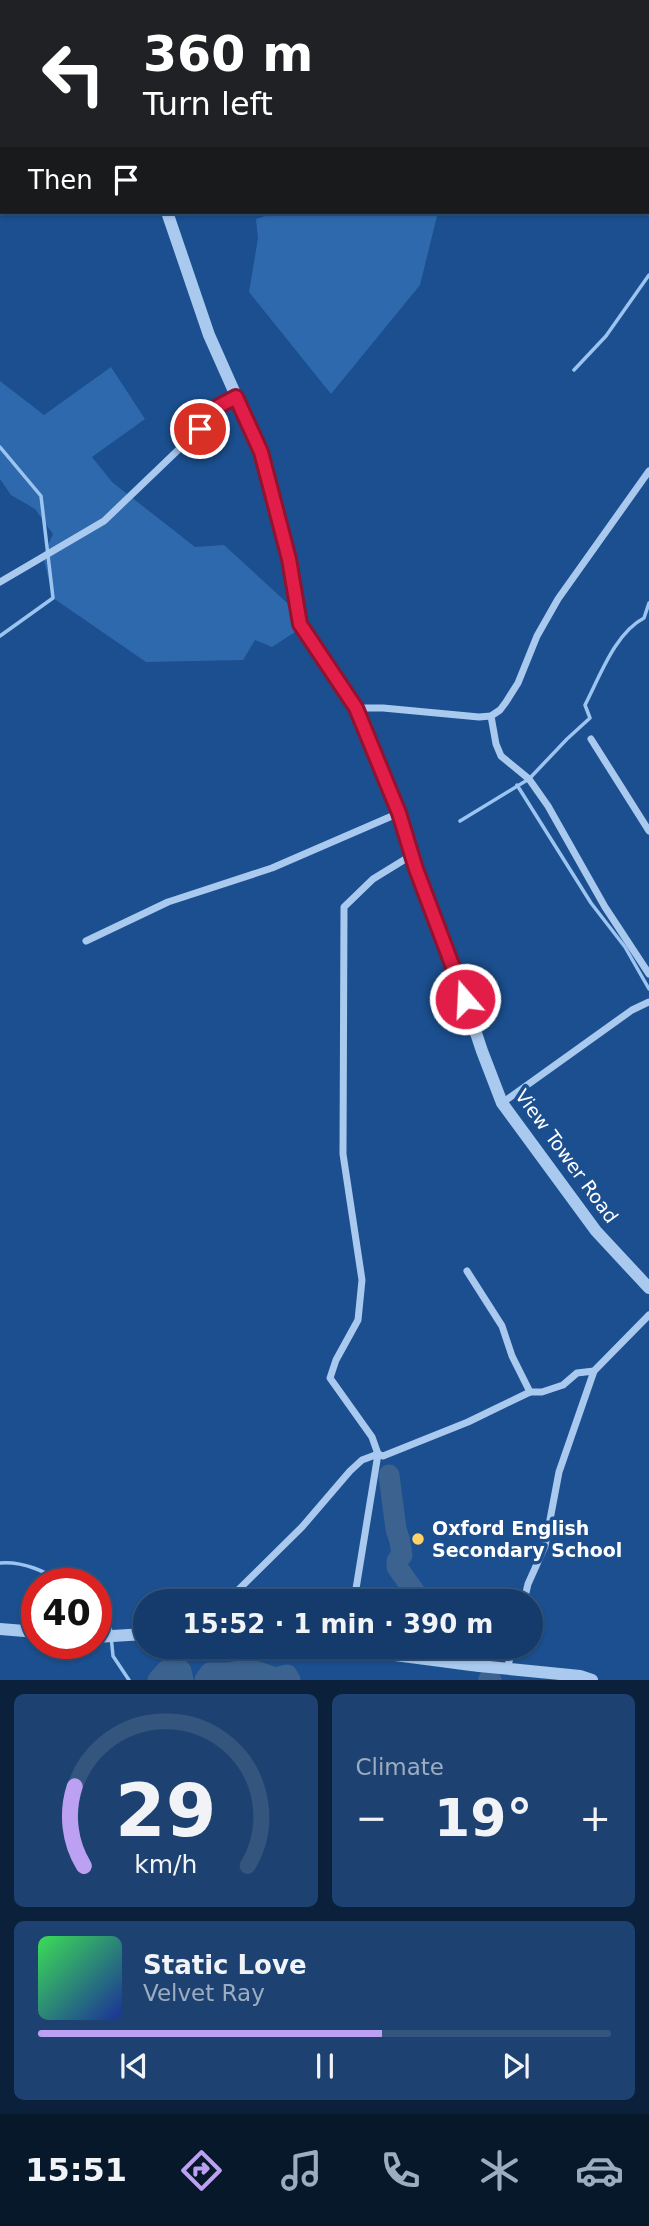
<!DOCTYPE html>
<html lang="en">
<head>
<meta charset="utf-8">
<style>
  body { margin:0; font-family:"DejaVu Sans",sans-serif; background:#1d4271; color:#f1f3f6; height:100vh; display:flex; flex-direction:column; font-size:26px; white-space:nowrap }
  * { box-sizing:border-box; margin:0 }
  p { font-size:23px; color:#9dadc1 }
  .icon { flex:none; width:38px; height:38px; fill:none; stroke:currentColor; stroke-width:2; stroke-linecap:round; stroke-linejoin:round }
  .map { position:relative; height:1680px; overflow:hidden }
  .sheet { display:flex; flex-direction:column; gap:14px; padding:14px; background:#0b203b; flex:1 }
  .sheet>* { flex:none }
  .hud { position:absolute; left:0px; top:0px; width:649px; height:214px; box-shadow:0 2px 5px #0004,0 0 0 2px #33557e; background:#202124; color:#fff; overflow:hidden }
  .speed { position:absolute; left:21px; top:1568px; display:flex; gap:14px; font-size:35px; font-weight:700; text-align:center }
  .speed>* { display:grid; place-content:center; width:91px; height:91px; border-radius:50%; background:#143b6b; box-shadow:0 2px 5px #0004,0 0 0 2px #33557e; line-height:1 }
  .speed .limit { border:10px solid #d22; background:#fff; color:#111 }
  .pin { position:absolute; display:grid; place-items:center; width:60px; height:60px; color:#fff; margin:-30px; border:4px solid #fff; border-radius:50%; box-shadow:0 2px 7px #0007 }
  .me { position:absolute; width:77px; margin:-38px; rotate:341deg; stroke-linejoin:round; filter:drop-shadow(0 0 5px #0008) }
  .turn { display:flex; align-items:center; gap:24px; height:147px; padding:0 28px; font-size:32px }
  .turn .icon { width:91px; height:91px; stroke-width:2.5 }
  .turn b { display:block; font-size:49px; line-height:60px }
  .then { display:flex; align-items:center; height:66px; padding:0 28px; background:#0003; gap:14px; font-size:26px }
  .big { font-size:52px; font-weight:600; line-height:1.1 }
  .sheet .widget { flex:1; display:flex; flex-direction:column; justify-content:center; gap:10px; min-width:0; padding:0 24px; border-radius:10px; background:#1d4271 }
  .sheet .dial { align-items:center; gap:0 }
  .dial svg { height:182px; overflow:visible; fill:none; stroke:#33557e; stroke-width:7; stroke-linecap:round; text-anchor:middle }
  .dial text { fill:#f1f3f6; stroke:none }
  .song { display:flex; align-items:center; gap:21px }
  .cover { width:84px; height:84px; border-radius:10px; background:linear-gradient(135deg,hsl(130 70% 55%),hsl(230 70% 35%)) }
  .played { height:7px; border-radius:4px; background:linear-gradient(90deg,#bca0f2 60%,#33557e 60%) }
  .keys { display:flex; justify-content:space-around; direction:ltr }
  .heat { display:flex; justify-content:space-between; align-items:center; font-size:38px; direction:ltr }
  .sheet .tiles { flex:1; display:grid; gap:14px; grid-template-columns:1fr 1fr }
  .widget:last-child { grid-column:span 2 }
  .trip { position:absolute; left:133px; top:1589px; width:410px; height:70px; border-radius:35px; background:#143b6b; box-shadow:0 2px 5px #0004,0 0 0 2px #33557e; font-weight:600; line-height:70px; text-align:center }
  .tabs { display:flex; height:112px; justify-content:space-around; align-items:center; background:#08182b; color:#9dadc1 }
  .tabs .icon { width:49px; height:49px }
  .tabs .active { color:#bca0f2 }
  .tabs b { font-size:32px; color:#f1f3f6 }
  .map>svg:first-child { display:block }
  .green { fill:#2e69ad }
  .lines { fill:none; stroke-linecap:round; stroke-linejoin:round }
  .stream { stroke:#9cc4f0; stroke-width:3.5 }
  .river { stroke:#3c6290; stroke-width:21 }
  .minor { stroke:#a9c9ee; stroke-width:7 }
  .tertiary { stroke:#a9c9ee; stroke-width:12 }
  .route-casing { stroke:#92132f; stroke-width:18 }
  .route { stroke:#e11d48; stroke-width:12 }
  .poi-dot { fill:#ffd166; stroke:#1b4f8f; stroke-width:2.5 }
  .labels { text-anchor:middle; stroke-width:7; stroke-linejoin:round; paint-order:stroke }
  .street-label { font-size:19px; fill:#fff; stroke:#1b4f8f }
  .poi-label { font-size:19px; font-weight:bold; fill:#fff; stroke:#1b4f8f; text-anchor:start }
</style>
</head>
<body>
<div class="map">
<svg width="649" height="1680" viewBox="0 0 649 1680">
  <rect width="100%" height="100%" fill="#1b4f8f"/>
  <g class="green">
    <polygon points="278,212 438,212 420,285 331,394 249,292 258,238 256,219"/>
    <polygon points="111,367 145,419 92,457 112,482 195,547 224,545 309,623 272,647 255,640 243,660 146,662 53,598 43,556 53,534 35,509 11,495 0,479 0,381 44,415"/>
  </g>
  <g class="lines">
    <g class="stream">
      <polyline points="574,370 606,336 649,275"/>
      <polyline points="0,447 41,496 53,598 0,636"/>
      <polyline points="517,785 591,903 625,947 649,989"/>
      <path d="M 460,821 L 529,779 L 567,739 L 590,718 L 585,705 C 600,676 615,633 644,618 L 649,603"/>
      <path d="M 0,1563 C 24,1561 46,1572 66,1584"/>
      <polyline points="96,1592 102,1593 109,1615 113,1656 129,1680"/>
    </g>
    <g class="river">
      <polyline points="389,1475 396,1529 400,1541 402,1555 397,1561 397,1567 421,1601"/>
      <polyline points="442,1647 446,1657 470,1661"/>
      <polyline points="489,1679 491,1680"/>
      <polyline points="158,1680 167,1670 178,1668 181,1671 183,1680"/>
      <polyline points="205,1680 210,1673 228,1673 249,1669 275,1678 287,1675 290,1680"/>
    </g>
    <g class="minor">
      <polyline points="0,582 104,521 200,429 219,406 236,397"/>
      <polyline points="356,708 383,708 479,717 491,716 500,710 506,702 518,683 537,636 558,599 649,471"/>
      <polyline points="491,716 496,744 501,756 529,779 548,806 605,907 649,974"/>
      <polyline points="591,739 649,831"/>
      <polyline points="86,941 168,902 272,868 399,813"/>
      <polyline points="502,1103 632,1010 649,1002"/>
      <polyline points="530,1392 542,1392 563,1385 577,1373 594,1371 649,1315"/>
      <polyline points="227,1601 302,1527 350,1471 362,1460 378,1454 372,1437 330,1378 336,1360 358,1320 362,1280 343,1154 344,907 373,879 412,855"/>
      <polyline points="354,1601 378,1454 383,1456 468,1422 530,1392 512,1356 502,1326 467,1271"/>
      <polyline points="524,1601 528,1584 545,1546 559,1472 594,1371"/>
      <polyline points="507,1669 513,1647"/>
    </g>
    <g class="tertiary">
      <polyline points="127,0 127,2"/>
      <polyline points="167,212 209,335 261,452 289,559 300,624 356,708 399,813 416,869 456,973 482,1051 502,1103 596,1231 649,1288"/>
      <polyline points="0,1629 37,1632"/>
      <polyline points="96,1637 145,1634"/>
      <polyline points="334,1647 479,1666 580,1676 592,1680"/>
    </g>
  </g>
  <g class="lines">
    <defs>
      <polyline id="route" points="200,429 219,406 236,397 261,452 289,559 300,624 356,708 399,813 416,869 465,999"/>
    </defs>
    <use href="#route" class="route-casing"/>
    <use href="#route" class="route"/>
  </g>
  <circle class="poi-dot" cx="418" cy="1539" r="7"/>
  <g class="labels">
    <g class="street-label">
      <text transform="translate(567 1156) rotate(54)" y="7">View Tower Road</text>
    </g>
    <g class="poi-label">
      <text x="432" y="1535">Oxford English<tspan x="432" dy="22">Secondary School</tspan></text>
    </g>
  </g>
</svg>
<div class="speed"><div class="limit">40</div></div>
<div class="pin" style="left:200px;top:429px;background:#d93025"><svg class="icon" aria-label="arrive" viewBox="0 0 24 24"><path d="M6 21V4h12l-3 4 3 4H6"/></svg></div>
<svg class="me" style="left:465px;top:999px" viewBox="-20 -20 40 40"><circle r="17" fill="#e11d48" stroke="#fff" stroke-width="3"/><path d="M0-11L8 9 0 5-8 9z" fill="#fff"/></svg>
<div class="trip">15:52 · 1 min · 390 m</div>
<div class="hud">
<div class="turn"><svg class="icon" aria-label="left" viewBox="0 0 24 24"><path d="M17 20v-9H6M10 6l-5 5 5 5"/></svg><div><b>360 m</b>Turn left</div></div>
<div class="then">Then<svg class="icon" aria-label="arrive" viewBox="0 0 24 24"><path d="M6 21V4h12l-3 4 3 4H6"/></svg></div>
</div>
</div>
<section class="sheet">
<div class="tiles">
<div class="widget dial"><svg viewBox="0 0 100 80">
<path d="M14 69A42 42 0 1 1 86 69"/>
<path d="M14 69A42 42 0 0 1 10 34" stroke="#bca0f2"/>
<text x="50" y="56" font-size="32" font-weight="700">29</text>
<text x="50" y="72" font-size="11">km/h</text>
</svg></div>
<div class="widget"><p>Climate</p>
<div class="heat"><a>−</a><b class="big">19°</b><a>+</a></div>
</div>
<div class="widget">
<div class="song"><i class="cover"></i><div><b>Static Love</b><p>Velvet Ray</p></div></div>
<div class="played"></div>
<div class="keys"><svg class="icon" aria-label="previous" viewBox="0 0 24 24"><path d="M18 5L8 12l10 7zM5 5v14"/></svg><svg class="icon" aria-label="pause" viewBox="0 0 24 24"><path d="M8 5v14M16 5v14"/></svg><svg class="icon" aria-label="next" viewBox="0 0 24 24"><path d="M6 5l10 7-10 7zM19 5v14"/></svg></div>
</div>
</div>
</section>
<nav class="tabs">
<b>15:51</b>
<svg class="icon active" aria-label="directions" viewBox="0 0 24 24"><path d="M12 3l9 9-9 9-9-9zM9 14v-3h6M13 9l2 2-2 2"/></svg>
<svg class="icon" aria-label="music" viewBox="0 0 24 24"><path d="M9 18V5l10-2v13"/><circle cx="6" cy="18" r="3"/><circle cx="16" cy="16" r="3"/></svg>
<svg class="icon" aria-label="phone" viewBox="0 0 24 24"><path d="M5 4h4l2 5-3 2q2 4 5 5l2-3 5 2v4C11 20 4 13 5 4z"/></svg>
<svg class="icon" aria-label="climate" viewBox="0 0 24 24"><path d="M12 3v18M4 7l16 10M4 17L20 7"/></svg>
<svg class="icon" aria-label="car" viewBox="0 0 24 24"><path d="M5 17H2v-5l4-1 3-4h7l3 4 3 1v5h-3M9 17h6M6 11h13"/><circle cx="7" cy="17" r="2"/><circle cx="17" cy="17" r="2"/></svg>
</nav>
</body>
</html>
